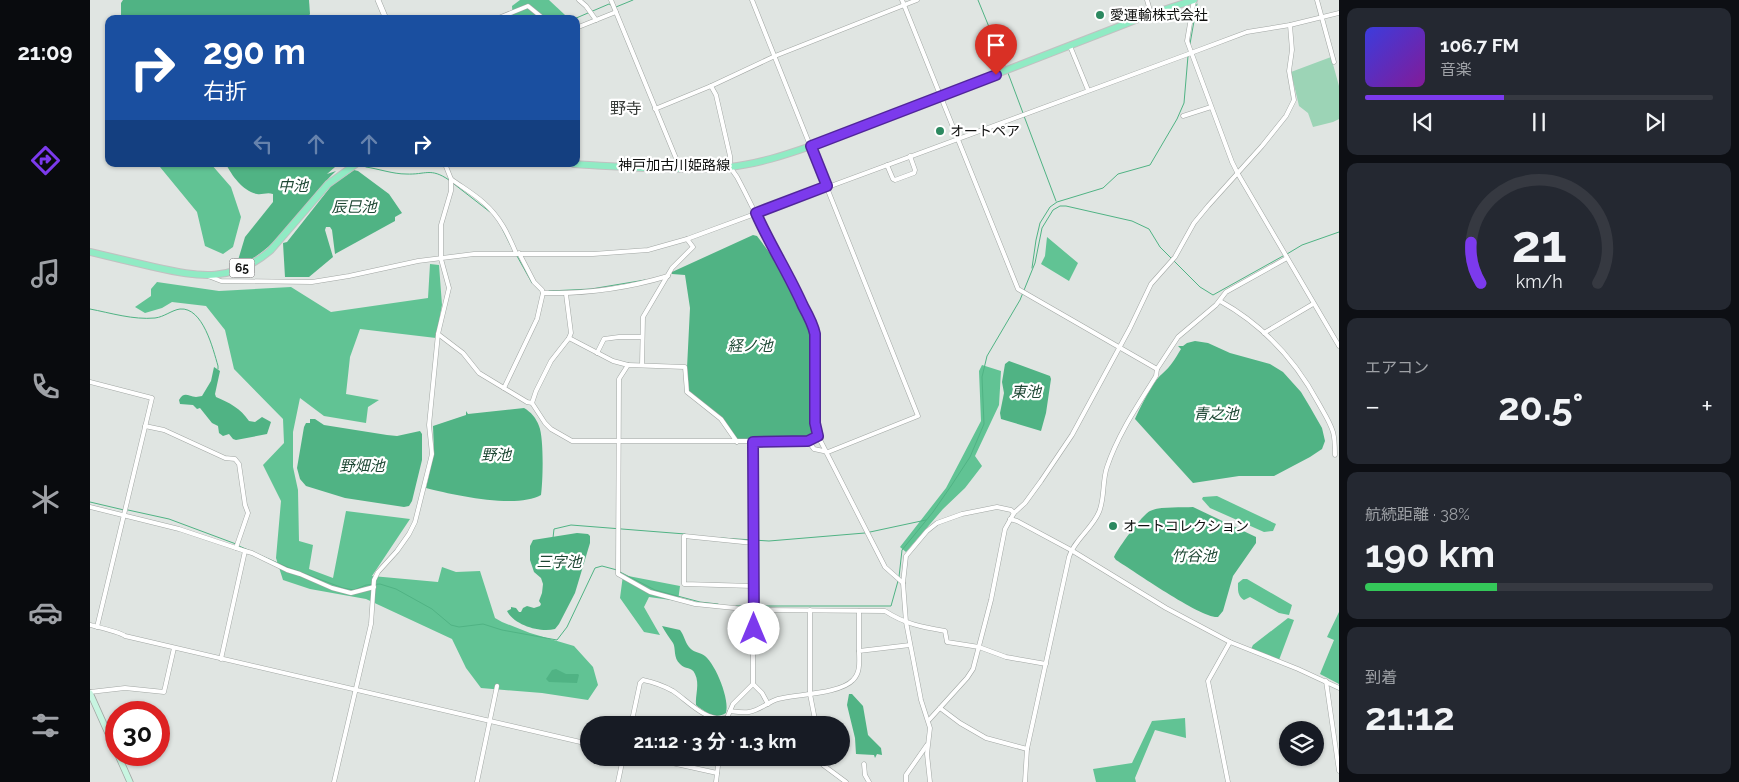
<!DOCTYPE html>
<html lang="ja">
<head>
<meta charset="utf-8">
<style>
  body { margin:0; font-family:Raleway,"Noto Sans JP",sans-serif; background:#242831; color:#f1f3f6; height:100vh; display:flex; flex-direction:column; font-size:19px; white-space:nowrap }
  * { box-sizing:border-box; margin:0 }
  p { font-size:16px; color:#9ea1a6 }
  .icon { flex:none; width:28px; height:28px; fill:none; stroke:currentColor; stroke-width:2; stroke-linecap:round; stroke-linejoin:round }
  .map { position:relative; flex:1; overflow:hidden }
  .sheet { display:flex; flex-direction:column; gap:8px; padding:8px; background:#0d0f14; width:400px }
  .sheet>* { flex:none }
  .banner { position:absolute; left:15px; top:15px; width:475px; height:152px; border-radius:10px; box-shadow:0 1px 4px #0004; background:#1a4fa0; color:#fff; overflow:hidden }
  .buttons { position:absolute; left:1189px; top:721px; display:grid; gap:10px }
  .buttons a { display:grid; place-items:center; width:45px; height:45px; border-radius:50%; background:#171b24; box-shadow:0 1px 4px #0004; font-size:25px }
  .speed { position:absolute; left:15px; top:701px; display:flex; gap:10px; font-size:25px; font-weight:700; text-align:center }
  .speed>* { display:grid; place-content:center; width:65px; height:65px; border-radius:50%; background:#171b24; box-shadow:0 1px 4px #0004; line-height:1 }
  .speed .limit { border:8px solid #d22; background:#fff; color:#111 }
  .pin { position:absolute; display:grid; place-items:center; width:42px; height:42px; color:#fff; margin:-51px -21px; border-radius:50% 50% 50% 0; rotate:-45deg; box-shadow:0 0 5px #0007 }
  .pin .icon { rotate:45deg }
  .me { position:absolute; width:55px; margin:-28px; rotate:0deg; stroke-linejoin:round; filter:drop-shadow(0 0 4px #0008) }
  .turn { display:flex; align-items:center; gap:18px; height:105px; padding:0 15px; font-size:22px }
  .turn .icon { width:65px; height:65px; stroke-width:2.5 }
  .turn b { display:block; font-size:35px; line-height:42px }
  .lanes { display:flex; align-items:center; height:48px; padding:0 15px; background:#0003; justify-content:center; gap:25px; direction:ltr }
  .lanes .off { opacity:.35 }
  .big { font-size:38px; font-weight:700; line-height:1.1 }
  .sheet .card { flex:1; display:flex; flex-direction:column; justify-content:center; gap:8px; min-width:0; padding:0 18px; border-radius:10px; background:#242831 }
  .sheet .dial { align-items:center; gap:0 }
  .dial svg { height:130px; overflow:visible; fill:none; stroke:#363941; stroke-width:7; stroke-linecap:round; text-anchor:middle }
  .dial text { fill:#f1f3f6; stroke:none }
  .song { display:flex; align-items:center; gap:15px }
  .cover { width:60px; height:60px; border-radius:8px; background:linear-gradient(135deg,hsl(240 70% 55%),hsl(290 70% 35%)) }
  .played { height:5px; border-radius:2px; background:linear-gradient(90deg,#7c3aed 40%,#363941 40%) }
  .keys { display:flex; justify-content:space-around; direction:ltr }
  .heat { display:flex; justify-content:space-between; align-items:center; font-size:28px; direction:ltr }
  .charge { height:8px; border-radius:4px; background:linear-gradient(90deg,#34c759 38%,#363941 0) }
  .trip { position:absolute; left:490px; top:716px; width:270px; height:50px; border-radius:25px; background:#171b24; box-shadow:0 1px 4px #0004; font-weight:700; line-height:50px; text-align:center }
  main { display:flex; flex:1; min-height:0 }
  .tabs { display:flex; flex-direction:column; width:90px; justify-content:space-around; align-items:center; background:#090b0e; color:#9ea1a6 }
  .tabs .icon { width:35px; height:35px }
  .tabs .active { color:#7c3aed }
  .tabs b { font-size:22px; color:#f1f3f6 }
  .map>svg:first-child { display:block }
  .green { fill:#9cd4b6 }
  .forest { fill:#61c394 }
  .water { fill:#50b384 }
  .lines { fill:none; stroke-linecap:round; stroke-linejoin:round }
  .stream { stroke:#50b384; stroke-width:1 }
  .minor-casing { stroke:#a1a6a3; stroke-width:5 }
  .tertiary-casing { stroke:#a1a6a3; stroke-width:6 }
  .secondary-casing { stroke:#a1a6a3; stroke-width:7 }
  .primary-casing { stroke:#c1c1c1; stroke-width:8 }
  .minor { stroke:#fff; stroke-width:4 }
  .tertiary { stroke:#fff; stroke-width:5 }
  .secondary { stroke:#c8f5e1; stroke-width:5.5 }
  .primary { stroke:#90ebc4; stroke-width:6 }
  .route-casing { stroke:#51269a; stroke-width:12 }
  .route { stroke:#7c3aed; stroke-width:9 }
  .poi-dot { fill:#2c8960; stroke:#fff; stroke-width:2 }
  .labels { text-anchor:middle; stroke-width:4.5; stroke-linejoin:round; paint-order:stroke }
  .shield { fill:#fff; stroke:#585858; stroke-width:1 }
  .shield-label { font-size:12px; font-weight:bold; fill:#101110 }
  .poi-label { font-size:14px; fill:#101110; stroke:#fff; text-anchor:start }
  .street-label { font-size:14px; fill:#101110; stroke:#fff }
  .water-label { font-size:15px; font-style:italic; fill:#1d4733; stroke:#fff }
  .quarter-label { font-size:16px; fill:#383c39; stroke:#fff }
</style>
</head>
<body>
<main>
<nav class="tabs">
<b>21:09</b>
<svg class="icon active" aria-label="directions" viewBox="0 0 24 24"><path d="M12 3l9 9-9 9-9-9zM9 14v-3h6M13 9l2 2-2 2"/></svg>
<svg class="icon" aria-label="music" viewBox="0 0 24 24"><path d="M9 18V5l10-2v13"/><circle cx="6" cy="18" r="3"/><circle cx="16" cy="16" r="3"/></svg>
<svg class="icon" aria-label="phone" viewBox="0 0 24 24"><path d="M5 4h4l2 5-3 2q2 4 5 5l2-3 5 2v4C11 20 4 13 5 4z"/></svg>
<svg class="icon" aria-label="climate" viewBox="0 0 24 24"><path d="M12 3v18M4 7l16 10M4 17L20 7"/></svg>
<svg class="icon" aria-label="car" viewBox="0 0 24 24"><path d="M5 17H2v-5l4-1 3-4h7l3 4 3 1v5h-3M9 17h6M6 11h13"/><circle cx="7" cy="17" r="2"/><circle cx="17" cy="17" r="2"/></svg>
<svg class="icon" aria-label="filters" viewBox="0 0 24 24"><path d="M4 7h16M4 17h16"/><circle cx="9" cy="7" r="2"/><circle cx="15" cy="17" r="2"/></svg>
</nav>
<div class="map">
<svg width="1249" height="782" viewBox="0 0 1249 782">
  <rect width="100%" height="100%" fill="#e0e5e2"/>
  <polygon class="green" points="1241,57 1249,86 1249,119 1243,122 1223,127 1218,113 1209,106 1201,72"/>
  <g class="forest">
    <polygon points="430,0 459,0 475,15 475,19 423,19 422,6"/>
    <polygon points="70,164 121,164 141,187 151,217 143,247 133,254 115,246 107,212 70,167"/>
    <polygon points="957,237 988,263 979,281 951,264 955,256"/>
    <polygon points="340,264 349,265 352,305 346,338 270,329 260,357 256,394 289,400 278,407 276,423 234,416 210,398 203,432 203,467 208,490 209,541 223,545 219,569 243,578 256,511 320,519 282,576 348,582 352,567 366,572 390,571 405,618 412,622 440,633 484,646 503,667 508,685 498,700 452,693 391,688 376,668 362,639 276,599 220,589 193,580 186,558 191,501 173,465 194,443 193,419 144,369 135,330 116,306 82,302 72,308 55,313 45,307 61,296 61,289 67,282 129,291 201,287 241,312 338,298"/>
    <polygon points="892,365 911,371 909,405 885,456 892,466 875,488 853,509 816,552 810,547 856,488 891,421 889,371"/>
    <polygon points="1127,496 1186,524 1183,531 1174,532 1120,508 1112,499 1113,497"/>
    <polygon points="533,575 590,586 588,601 559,597 554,607 570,635 554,632 530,598"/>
    <path d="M 1153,579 L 1157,579 L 1202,605 L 1199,615 L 1189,613 L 1160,597 L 1154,600 C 1147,596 1148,589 1148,583 Z"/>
    <polygon points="1249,612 1249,684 1230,674 1244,640 1237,637"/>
    <polygon points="1198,618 1204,620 1189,660 1161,649 1163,645"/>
    <polygon points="1095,718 1096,738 1065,730 1045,778 1046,782 1006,782 1003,769 1042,763 1062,721"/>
  </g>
  <g class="water">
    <polygon points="33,0 219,0 220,14 217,19 31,19 31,3"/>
    <path d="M 136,164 L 246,164 L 245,167 L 237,174 L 246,171 C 212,203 191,249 146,267 L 155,237 L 183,202 L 183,194 C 177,192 172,195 167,194 C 153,191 142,176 136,164 Z"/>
    <polygon points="264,170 268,171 299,194 312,213 305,217 305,221 245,254 242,230 240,227 236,227 235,230 243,257 219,277 195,277 193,243 197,242 242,185"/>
    <polygon points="663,235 667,236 688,264 722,332 721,412 724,433 723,435 713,439 648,440 634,420 599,391 597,368 600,308 595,275 582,274 582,272"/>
    <path d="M 1105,341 L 1118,343 L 1140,353 L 1180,364 L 1193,372 L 1211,392 L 1220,407 L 1232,428 L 1235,441 L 1232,449 L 1220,457 L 1184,476 L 1149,476 L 1103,483 L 1045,419 C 1050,408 1063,381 1072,374 C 1081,366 1085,359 1091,349 L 1088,346 L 1093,346 L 1097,343 Z"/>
    <polygon points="919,361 960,376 961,379 956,413 951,431 911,419 910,413 914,393 912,382 915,364"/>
    <path d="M 124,367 L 130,371 L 125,394 L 126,397 C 140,403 150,408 159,421 L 165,422 L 172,417 L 181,422 L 177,434 L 146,440 L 143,439 L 139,434 L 133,436 L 129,433 L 128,426 L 122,423 L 110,408 L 107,409 L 103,405 L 90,404 L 89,400 C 94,391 98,396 106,397 L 112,396 L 121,381 Z"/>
    <path d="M 434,408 C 441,412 446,418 449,426 C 454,438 453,481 451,495 C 427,509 363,495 336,488 L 344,452 L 343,426 L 376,415 L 376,411 L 378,414 Z"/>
    <polygon points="220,419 225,419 234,425 297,435 307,436 330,431 332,434 332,460 322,501 319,506 314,507 255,498 216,486 210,479 207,468 214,427 216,423 220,423"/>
    <path d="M 1103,507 L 1166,537 L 1166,543 L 1143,576 L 1133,611 L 1128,617 C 1112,619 1044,571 1026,560 L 1024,557 C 1028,548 1052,515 1060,511 C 1070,506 1091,508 1103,507 Z"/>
    <path d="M 487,533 L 498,534 L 500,536 L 500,543 L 485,593 L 469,624 L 465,629 C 450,633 424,625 417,611 L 421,609 L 421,607 L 426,608 L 429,612 L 431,612 L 433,608 L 437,606 L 444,608 L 450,606 L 451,604 L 449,601 L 452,593 L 453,584 L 451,578 L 444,572 L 440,560 L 440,546 L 443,540 Z"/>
    <path d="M 572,626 L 590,630 C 594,635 595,642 599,647 C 604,653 610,652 615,656 C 626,665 640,700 636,713 C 625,720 615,712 606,705 C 605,695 610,684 605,674 C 602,666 595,670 590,664 C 583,658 586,648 583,643 C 579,637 575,632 572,626 Z"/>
    <polygon points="466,669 476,674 488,674 489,675 487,683 459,682 456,679 462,670"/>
    <polygon points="759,694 762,694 773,706 778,735 791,748 792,755 787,754 785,758 784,755 766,754 765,738 757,705"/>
  </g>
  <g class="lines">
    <g class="stream">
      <polyline points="888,0 915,66"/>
      <polyline points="526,7 543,0"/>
      <polyline points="484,19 519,4 523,6"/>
      <polyline points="1100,44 1107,4"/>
      <polyline points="918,73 933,113"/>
      <polyline points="934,116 966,201"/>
      <path d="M 271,164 L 276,167 C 289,169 303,174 316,174 C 336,175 340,167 359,180"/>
      <polyline points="364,184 400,212"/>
      <polyline points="413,230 421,246"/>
      <polyline points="1197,254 1212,245 1249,232"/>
      <polyline points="427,256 442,283"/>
      <polyline points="942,268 946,240 950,223 960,207 967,202 1013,188 1028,174 1060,165 1087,119 1094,103 1098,56"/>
      <polyline points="445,286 450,291"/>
      <polyline points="459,291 501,289 555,280"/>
      <path d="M 0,309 C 21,313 43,320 65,318 C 74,317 82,310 90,309 C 113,307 123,349 128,366 L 128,369"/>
      <polyline points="0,502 34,510"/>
      <polyline points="38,510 79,519 146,544"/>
      <polyline points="780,532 836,520"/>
      <polyline points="463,538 464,529 481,525 595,534"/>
      <polyline points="631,538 679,541 775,533"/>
      <polyline points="149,546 197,567 253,588 264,590 276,585 290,584 306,589 342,609 361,625 369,627 393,624 412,630 467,640 477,627 505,568 512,566 527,570"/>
      <polyline points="530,572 565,590 610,602 628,604"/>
      <polyline points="809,577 812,550 843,512 861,486 880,457 894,424 892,377 897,356 930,300 945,263 952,228 963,210 970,206 976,206 1042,221 1059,229 1070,247 1110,287 1123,295 1193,256"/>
      <polyline points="646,606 801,606 808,581"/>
    </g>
    <defs>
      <g id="minor">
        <polyline points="489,0 496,6 506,20"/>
        <polyline points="521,0 590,168"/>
        <polyline points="662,0 828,416 738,452 724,449 718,441"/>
        <polyline points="812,0 928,289 1067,369"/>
        <polyline points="1057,0 1061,14"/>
        <polyline points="1104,0 1097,41 1142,162 1148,174 1249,346"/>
        <polyline points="1227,0 1244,62"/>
        <polyline points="406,19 438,6 454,19"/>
        <polyline points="486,28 526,12"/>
        <polyline points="980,46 998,90"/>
        <path d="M 621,86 L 626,95 L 640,156 L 640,167 L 647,177 C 660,201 671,226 684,250 C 698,275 719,307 725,334 L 725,423 L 728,436 L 795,567 L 813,583"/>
        <polyline points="565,109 621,86 685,56 827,0"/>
        <polyline points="1093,116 1121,107"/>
        <polyline points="797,165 803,179 805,180 824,173 825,170 820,156"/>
        <path d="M 361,179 C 372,187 384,194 394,203 C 410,217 418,234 426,253"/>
        <polyline points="118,276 131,281 222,282 259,276 328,261 384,254 503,254 558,250 597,239 1101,53 1157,32 1200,25 1249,13"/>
        <path d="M 453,293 C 495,294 538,288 578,276"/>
        <path d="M 1130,301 C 1173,325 1206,361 1229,404 C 1234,413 1240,422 1243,432 C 1245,439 1245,447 1245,455"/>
        <polyline points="1174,333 1223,304"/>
        <polyline points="348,334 373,353 389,373 437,402 442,403 455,423 461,429 482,441 718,441 728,436"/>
        <polyline points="479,338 523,361 538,365"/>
        <polyline points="507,353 514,339 529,337 552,337"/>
        <polyline points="552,365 553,317 582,268 603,247 597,239"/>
        <polyline points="0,382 62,398 7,627"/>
        <polyline points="414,388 447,319 453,293 452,290 444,282 429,253"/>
        <polyline points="442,403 446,391 461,361 479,338 481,333 476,294"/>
        <polyline points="55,426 74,430 135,458 145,459 149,464 155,505 158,513 146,548"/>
        <path d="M 647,442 L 631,419 L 597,392 L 595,367 L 538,365 L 529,379 L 528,574 L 560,592 L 605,604 L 664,610 L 795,611 C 815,624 832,627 855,631 L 857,642 L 889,647 L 916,657 L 956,664"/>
        <polyline points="0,507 89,529 155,551 131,659"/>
        <polyline points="920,519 927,521 981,550 1076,608 1140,642 1208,669 1249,688"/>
        <polyline points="155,551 162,553 197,570 210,574 242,588 261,593 284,587"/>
        <polyline points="663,586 594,584 594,536 663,543"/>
        <polyline points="720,610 720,694 726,725"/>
        <polyline points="769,611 769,651"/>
        <path d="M 0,625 C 8,627 30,632 35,636 L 499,744"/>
        <polyline points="1236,681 1249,771"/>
        <polyline points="663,684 672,693 678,704"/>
        <polyline points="0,692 35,688 74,692 84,648"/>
        <polyline points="850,708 870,723 896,738 937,749"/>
        <path d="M 640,711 C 647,712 653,713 659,712 C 670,710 678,702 688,699 C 707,694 750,694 763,680 C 771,672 769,661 769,651 L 820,645"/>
        <polyline points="839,720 877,678 883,669 901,600 915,529 924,513 935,503 951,481 982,435 1040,328 1061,284 1085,257 1104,223 1118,206 1172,146 1196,116 1204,100 1199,71 1202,50 1200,25"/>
        <path d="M 541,725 L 550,683 L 553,680 C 563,682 574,686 583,691 C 598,701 616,722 636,718"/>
        <polyline points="634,725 643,704 663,684 663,442"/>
        <polyline points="559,758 627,773"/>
        <polyline points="731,758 733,765 756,782"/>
        <polyline points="774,764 775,775 779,782"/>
        <polyline points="244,782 281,624 284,580 288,572 307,551 319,534 325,522 342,454 339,425 348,334 359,288 351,259 351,225 361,191 361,179 355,164"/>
        <polyline points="387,782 407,686"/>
        <polyline points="528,782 533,758"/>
        <polyline points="626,782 629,758"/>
        <polyline points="816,782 816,775 837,745"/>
        <polyline points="840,782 837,754 840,728 831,700 816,622 813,583 816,556 837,531 847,523 872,514 907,507 921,510 924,513"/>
        <path d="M 935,782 L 937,749 L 979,557 C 984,540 1002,529 1009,512 C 1015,498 1012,481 1017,467 C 1028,434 1048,405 1066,376 L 1067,369 L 1088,337 L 1126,305 L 1136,292 L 1197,258"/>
        <polyline points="1138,782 1118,681 1140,642"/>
      </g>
      <polyline id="tertiary" points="288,0 296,19"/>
      <g id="secondary">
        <polyline points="0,693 26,751"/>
        <polyline points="28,755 40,782"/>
      </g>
      <g id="primary">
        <path d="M 484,164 C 535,167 588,171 639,167 C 668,164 695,155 721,146 L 1061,14 L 1104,0"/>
        <path d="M 0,252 C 21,257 43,262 64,267 C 109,277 143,283 181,250 L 238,184 L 266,164"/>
      </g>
    </defs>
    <use href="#minor" class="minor-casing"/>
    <use href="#tertiary" class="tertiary-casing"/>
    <use href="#secondary" class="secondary-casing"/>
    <use href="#primary" class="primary-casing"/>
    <use href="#minor" class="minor"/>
    <use href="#tertiary" class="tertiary"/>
    <use href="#secondary" class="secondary"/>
    <use href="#primary" class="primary"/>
  </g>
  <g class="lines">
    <defs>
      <path id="route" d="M 664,629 L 663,442 L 718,441 L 728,436 L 725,423 L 725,334 C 723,324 718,315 713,306 C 699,274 680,245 666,213 L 737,186 L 721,146 L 906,75"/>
    </defs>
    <use href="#route" class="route-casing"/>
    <use href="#route" class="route"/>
  </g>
  <g class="poi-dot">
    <circle cx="1010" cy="15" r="5"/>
    <circle cx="850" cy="131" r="5"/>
    <circle cx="1023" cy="526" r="5"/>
  </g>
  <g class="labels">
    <rect class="shield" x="139.5" y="258.5" width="25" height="19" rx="4"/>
    <g class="shield-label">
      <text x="152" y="272">65</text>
    </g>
    <g class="poi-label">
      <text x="1020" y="20">愛運輸株式会社</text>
      <text x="860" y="136">オートペア</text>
      <text x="1033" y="531">オートコレクション</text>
    </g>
    <g class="street-label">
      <text x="584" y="170">神戸加古川姫路線</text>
    </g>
    <g class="water-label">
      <text x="203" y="191">中池</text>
      <text x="264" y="212">辰巳池</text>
      <text x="660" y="351">経ノ池</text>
      <text x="936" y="397">東池</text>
      <text x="1126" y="419">青之池</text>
      <text x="406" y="460">野池</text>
      <text x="272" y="471">野畑池</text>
      <text x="1104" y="561">竹谷池</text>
      <text x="469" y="567">三字池</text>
    </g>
    <g class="quarter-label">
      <text x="536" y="114">野寺</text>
    </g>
  </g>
</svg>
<div class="buttons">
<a><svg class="icon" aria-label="layers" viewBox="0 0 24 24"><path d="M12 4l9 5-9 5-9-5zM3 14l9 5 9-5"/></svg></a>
</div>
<div class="speed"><div class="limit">30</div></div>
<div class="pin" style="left:906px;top:75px;background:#d93025"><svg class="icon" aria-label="arrive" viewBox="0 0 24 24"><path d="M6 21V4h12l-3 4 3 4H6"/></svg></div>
<svg class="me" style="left:664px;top:629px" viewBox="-20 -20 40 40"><circle r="19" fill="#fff"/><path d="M0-13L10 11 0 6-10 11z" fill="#7c3aed"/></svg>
<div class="trip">21:12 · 3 分 · 1.3 km</div>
<div class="banner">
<div class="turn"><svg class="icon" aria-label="right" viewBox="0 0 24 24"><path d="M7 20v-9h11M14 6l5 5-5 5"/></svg><div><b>290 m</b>右折</div></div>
<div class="lanes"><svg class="icon off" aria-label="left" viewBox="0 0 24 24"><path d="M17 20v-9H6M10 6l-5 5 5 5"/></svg><svg class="icon off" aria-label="ahead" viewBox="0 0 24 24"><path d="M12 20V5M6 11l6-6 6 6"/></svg><svg class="icon off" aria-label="ahead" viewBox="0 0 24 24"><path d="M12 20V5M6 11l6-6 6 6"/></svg><svg class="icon" aria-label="right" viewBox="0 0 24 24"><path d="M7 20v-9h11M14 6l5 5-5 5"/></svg></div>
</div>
</div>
<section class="sheet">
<div class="card">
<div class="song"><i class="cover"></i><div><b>106.7 FM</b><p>音楽</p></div></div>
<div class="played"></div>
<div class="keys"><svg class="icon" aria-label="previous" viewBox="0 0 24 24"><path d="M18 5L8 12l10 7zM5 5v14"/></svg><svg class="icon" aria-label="pause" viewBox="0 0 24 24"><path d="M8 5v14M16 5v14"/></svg><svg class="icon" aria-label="next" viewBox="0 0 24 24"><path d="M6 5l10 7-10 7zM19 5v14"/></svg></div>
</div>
<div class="card dial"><svg viewBox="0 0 100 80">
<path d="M14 69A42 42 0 1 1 86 69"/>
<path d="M14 69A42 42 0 0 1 8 44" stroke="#7c3aed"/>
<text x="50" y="56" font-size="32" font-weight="700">21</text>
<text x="50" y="72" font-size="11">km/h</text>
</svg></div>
<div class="card"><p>エアコン</p>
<div class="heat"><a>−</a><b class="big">20.5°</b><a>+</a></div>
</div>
<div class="card"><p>航続距離 · 38%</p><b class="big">190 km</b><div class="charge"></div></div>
<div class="card"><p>到着</p><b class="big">21:12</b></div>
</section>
</main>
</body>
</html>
